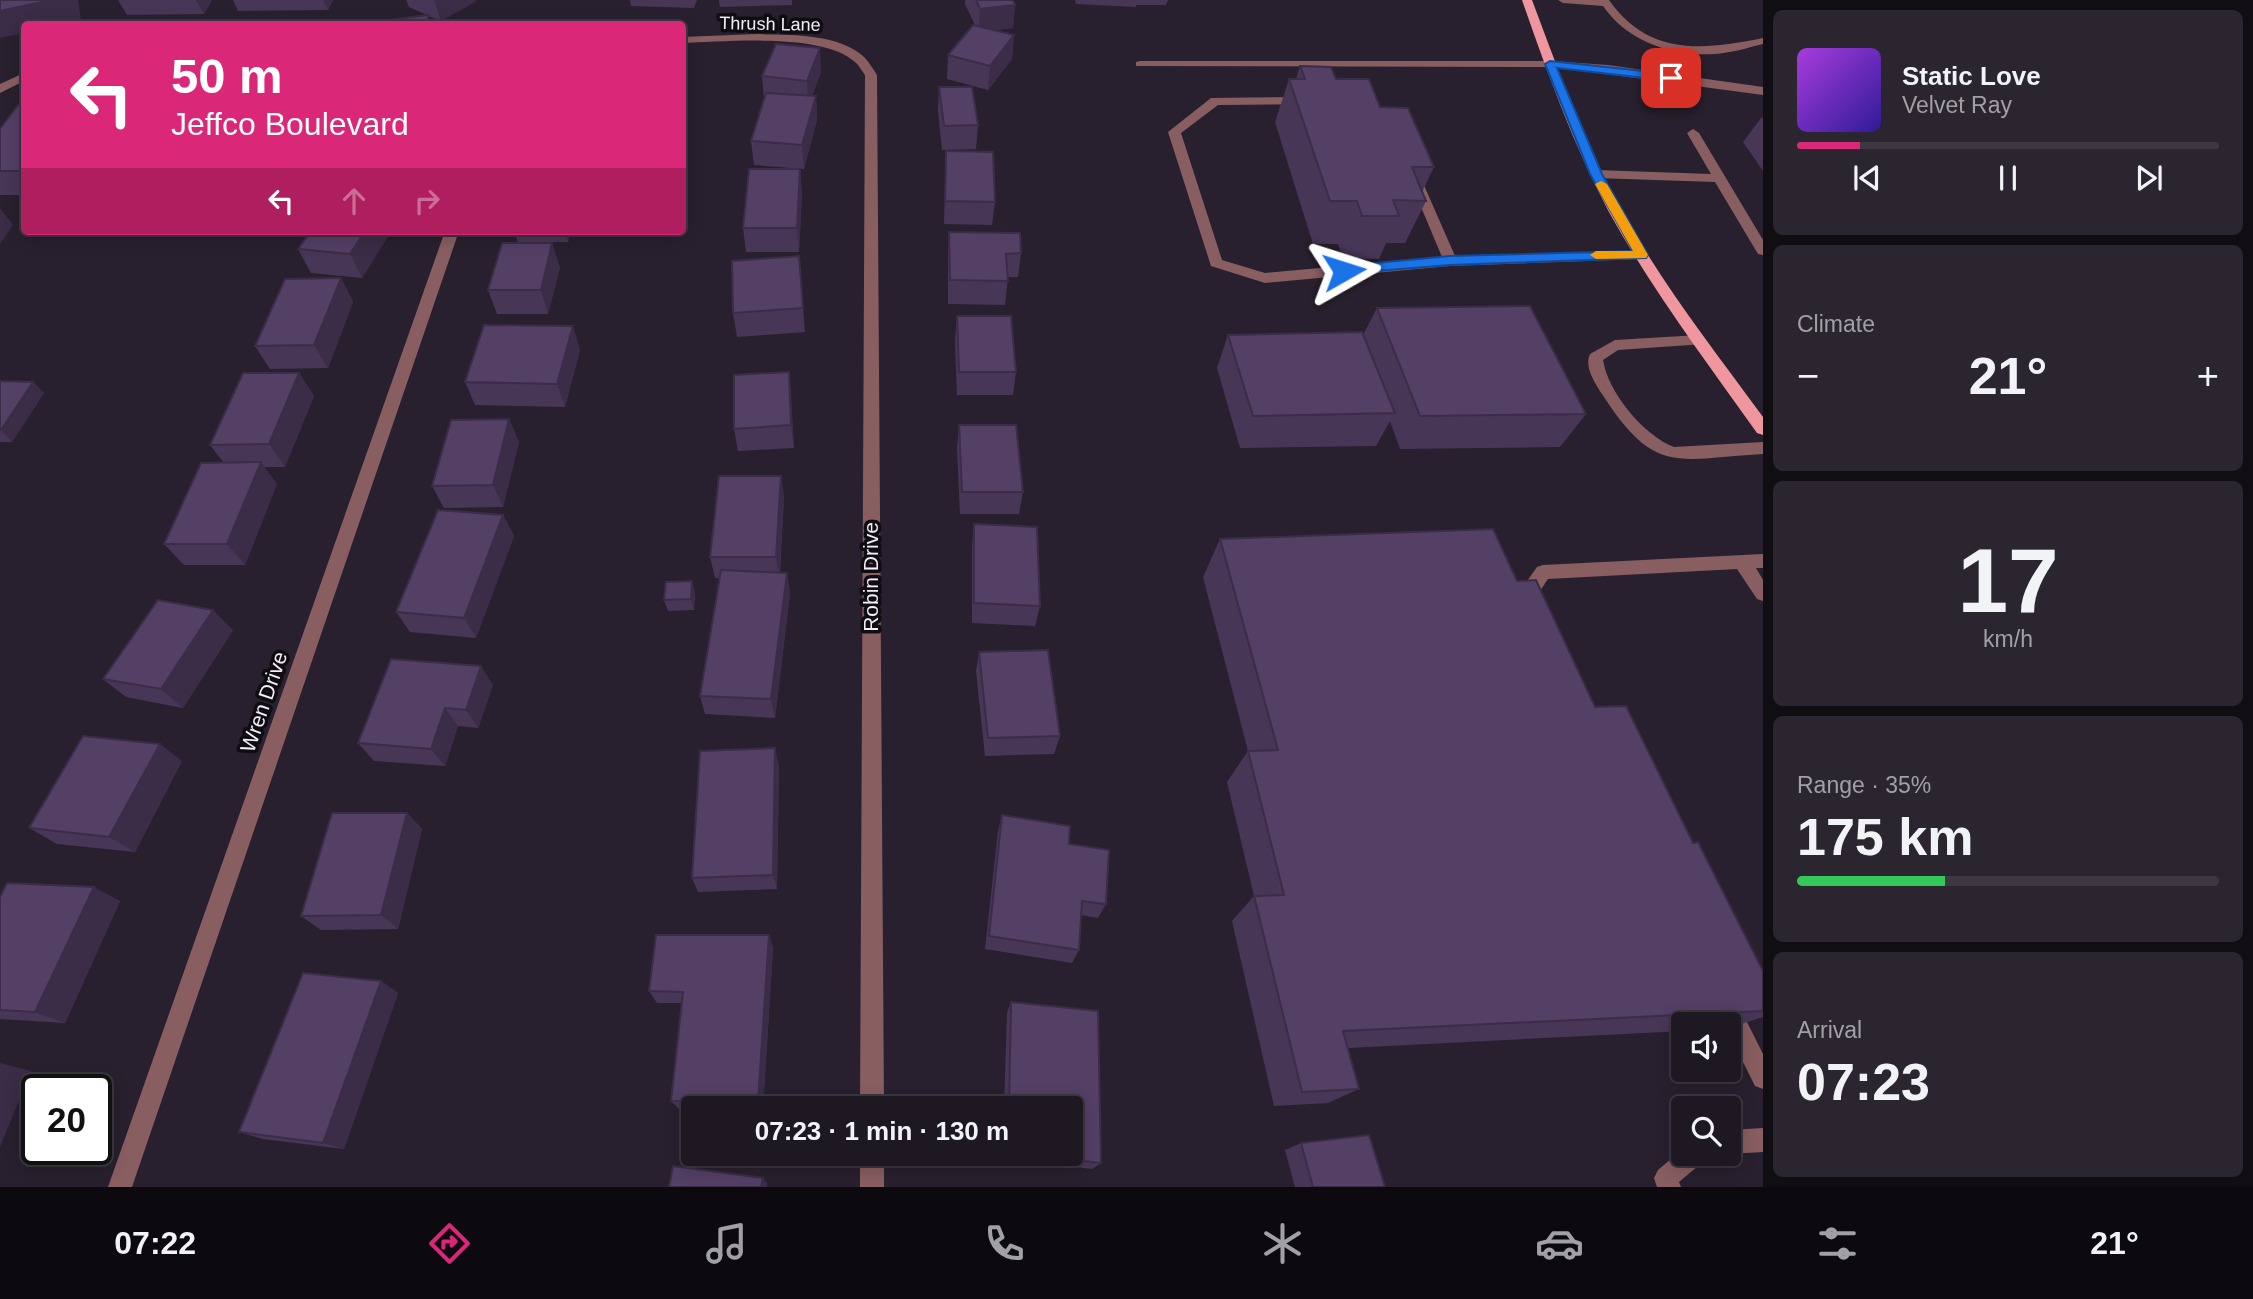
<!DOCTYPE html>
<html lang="en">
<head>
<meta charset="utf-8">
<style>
  body { margin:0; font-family:Helvetica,sans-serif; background:#2b252f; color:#f1f3f6; height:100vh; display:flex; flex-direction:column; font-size:26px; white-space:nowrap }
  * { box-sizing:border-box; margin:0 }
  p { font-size:23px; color:#a1a0a5 }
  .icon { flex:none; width:38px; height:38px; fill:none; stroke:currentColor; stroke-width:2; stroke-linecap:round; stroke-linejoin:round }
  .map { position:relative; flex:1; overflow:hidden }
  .side { display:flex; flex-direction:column; gap:10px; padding:10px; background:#100d13; width:490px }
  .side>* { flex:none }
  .guide { position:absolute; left:21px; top:21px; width:665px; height:214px; border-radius:7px; box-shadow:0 4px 18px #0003,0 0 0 2px #3c3740; background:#db2777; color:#fff; overflow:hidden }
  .tools { position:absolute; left:1671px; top:1012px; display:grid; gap:14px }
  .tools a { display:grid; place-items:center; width:70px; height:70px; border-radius:7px; background:#1e1822; box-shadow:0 4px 18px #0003,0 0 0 2px #3c3740; font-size:35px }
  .speed { position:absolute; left:21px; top:1074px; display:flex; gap:14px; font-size:35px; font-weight:700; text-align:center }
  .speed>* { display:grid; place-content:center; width:91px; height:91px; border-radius:50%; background:#1e1822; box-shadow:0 4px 18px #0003,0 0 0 2px #3c3740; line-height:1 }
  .speed .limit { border:4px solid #111; border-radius:10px; background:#fff; color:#111 }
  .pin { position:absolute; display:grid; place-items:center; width:60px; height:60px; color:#fff; margin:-30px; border-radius:14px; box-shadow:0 4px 10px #0006 }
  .me { position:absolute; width:77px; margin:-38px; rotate:84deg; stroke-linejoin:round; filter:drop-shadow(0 0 5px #0008) }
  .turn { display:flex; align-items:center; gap:24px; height:147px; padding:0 35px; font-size:32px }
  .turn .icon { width:91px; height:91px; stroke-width:2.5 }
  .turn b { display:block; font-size:49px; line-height:60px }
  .lanes { display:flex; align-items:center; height:66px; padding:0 35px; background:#0003; justify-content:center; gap:35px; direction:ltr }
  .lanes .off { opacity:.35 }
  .big { font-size:52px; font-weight:600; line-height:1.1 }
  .side .card { flex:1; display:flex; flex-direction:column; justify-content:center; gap:10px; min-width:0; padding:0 24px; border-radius:10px; background:#2b252f }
  .side .dial { align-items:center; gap:0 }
  .dial b { font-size:91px; line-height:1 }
  .song { display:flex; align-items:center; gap:21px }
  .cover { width:84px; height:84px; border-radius:10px; background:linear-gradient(135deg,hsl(280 70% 55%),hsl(250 70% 35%)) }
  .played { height:7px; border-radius:4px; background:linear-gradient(90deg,#db2777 15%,#3c3740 15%) }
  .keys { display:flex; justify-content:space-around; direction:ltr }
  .heat { display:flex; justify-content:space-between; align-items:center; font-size:38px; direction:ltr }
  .charge { height:10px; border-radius:5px; background:linear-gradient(90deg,#34c759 35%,#3c3740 0) }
  .trip { position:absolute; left:681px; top:1096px; width:402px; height:70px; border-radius:7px; background:#1e1822; box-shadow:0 4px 18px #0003,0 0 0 2px #3c3740; font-weight:600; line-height:70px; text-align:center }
  .dock { display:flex; height:112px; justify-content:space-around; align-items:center; background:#0c0a0e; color:#a1a0a5 }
  .dock .icon { width:49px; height:49px }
  .dock .selected { color:#db2777 }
  .dock b { font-size:32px; color:#f1f3f6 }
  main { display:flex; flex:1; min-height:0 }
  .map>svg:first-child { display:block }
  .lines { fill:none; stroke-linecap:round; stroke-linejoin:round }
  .lane { fill:#895e61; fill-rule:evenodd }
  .street { fill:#895e61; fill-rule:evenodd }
  .primary { fill:#ef969e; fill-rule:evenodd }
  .wall { fill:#483657 }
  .shaded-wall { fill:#3b2c47 }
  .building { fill:#543f65; stroke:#3b2c47; stroke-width:2 }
  .route { fill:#1a73e8; stroke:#114b97; stroke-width:2 }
  .slow { fill:#f59e0b }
  .labels { text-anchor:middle; stroke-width:7; stroke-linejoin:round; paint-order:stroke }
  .far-street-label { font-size:18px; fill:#f2edf6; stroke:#0f0c12 }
  .street-label { font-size:21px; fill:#f2edf6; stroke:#0f0c12 }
</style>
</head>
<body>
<main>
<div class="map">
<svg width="1763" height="1187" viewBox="0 0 1763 1187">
  <rect width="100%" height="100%" fill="#28202e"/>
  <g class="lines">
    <g class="lane">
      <path d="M 1558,0 L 1609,0 C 1649,57 1704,50 1763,38 L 1763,44 C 1747,48 1731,53 1714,54 C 1672,57 1627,41 1603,6 L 1563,3 Z"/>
      <polygon points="1140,61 1550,61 1556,64 1550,67 1136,66 1136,62"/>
      <polygon points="1305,97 1311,101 1309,104 1218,105 1181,133 1222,260 1265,273 1442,257 1411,183 1417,179 1423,183 1455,256 1641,251 1648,255 1641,259 1450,266 1265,283 1211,266 1168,132 1211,98"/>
      <polygon points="1693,129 1699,133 1763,240 1763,255 1758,254 1715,182 1596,178 1590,174 1596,170 1711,174 1687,133"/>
      <path d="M 1699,335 L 1706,340 L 1704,344 L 1618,350 L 1603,360 C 1608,392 1643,435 1674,447 L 1763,442 L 1763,454 C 1675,459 1655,476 1602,394 C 1595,383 1584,367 1590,354 L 1615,340 Z"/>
      <path d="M 1763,554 L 1763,568 L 1756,568 L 1763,580 L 1763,601 L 1757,599 L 1737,569 L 1548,579 C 1540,590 1533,608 1518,603 L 1515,598 L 1537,567 L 1543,565 Z"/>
      <polygon points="1726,993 1734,996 1763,1054 1763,1089 1755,1086 1729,1034 1729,1024 1724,1024 1715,1004 1718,996"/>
      <polygon points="1763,1128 1763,1152 1729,1154 1728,1153 1729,1130"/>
      <polygon points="1684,1148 1684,1153 1708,1153 1704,1161 1679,1182 1681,1187 1657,1187 1654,1178 1658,1170"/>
    </g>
    <g class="street">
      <path d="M 757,34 C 790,35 838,33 864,57 C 869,62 873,69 877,75 L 884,1108 L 860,1108 L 865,75 C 862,71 859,65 855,62 C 823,32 725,42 682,43 L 682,37 Z"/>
      <polygon points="1550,61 1608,65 1763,87 1763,95 1546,66 1546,62"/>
      <polygon points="24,73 24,81 0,93 0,84"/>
      <polygon points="445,231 459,231 132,1187 108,1187"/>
      <rect x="860" y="1153" width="24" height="34"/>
    </g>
    <path class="primary" d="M 1522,0 L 1532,0 C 1559,72 1585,144 1622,211 C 1662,284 1714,350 1763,417 L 1763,435 L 1757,433 C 1706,361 1652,290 1609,212 C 1573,144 1547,72 1522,0 Z"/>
  </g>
  <g class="wall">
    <polygon points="118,0 212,0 204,14 127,15"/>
    <polygon points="233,0 333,0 328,10 238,11"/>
    <polygon points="406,0 476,0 476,1 441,21 428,16 431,24 382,24 427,15 409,7"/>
    <polygon points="630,0 697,0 694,8 631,6"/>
    <polygon points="719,0 792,0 792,5 720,7"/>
    <polygon points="965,0 1013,0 1015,5 1013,28 995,30 1014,35 1012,59 988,90 947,79 948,55 975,25 965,4"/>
    <polygon points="1075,0 1168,0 1166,5 1136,5 1136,7 1076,4"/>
    <polygon points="1300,66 1336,79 1380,107 1434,167 1422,192 1426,201 1405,243 1386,243 1379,259 1343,258 1338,244 1313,244 1275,122 1289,79 1296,79"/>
    <polygon points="821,72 812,96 816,96 817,120 804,169 754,165 751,141 764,98 762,76"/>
    <polygon points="939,87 978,125 976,149 942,150 938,111"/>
    <polygon points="24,105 24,195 0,195 0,129"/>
    <polygon points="1761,118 1763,118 1763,171 1743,142"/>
    <polygon points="946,151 995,202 992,225 944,224"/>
    <polygon points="800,169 802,193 799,252 746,252 743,228"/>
    <polygon points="391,231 362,278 311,273 298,249"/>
    <polygon points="514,231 571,231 568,242 518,242"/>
    <polygon points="949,232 1021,253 1018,277 1008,277 1005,305 948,304 948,255"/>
    <polygon points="799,256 805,332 737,337 733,313"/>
    <polygon points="560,267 548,314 497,314 488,290"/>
    <polygon points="341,278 353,302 328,368 270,369 255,346"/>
    <polygon points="1377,308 1586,414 1560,447 1400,449 1390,421 1376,446 1240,448 1217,368 1228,335 1363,335"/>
    <polygon points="957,316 1016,372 1013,395 957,395 955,340"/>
    <polygon points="580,350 565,407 475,405 465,382"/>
    <polygon points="789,372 794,448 738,451 734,429"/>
    <polygon points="299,373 314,396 285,467 264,467 277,484 245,565 184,565 164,544 224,463 210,445"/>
    <polygon points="0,381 33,382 44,393 12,442 0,442"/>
    <polygon points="509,419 519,442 503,507 444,508 432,486"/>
    <polygon points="959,425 1023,492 1019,514 960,514 957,448"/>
    <polygon points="781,476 784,498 780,573 787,573 790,594 775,718 705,714 700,696 720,578 715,578 710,557"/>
    <polygon points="503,515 514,536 476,638 410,632 396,612"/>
    <polygon points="974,524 1040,606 1035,626 972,623 972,546"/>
    <polygon points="1220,539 1517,581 1595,707 1693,843 1763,971 1763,1017 1729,1028 1729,1024 1684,1024 1684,1031 1348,1048 1359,1089 1328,1103 1274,1106 1232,921 1254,896 1227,782 1248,751 1203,577"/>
    <polygon points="695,592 694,610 668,611 664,600"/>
    <polygon points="233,630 183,708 126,697 103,679"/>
    <polygon points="979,652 1060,736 1054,754 985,756 976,671"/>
    <polygon points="493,685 478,728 458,726 445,766 374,761 358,743"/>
    <polygon points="182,761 135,852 57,844 29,828"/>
    <polygon points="779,766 777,889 698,892 692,878"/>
    <polygon points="407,813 422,829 398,929 321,930 301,916"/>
    <polygon points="1002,815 1069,844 1106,904 1098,918 1081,915 1079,950 1072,963 985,949 998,831"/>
    <polygon points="0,897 120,901 65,1023 0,1019"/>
    <polygon points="769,935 773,948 763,1108 679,1109 671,1101 682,1003 657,1003 649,991"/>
    <polygon points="381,981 398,993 344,1149 263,1139 239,1132"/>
    <polygon points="1011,1002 1098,1011 1101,1163 1092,1169 1003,1159 1003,1153 1071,1153 1071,1108 1004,1108 1007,1013"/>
    <polygon points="1301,1143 1385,1187 1295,1187 1285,1150"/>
  </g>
  <g class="shaded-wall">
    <polygon points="51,0 78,0 81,20 61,24 24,24 24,33 0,38 0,11"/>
    <polygon points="196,0 212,0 204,14"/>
    <polygon points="323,0 333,0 328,10"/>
    <polygon points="434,0 476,0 476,1 441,21"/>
    <polygon points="1015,5 1013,28 978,32 980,9"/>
    <polygon points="1014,35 1012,59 988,90 990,66"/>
    <polygon points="820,48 821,72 808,105 807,81"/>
    <polygon points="816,96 817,120 804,169 802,145"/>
    <polygon points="24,164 24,177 20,171"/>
    <polygon points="800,169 802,193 799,252 797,228"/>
    <polygon points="0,208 13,225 0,244"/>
    <polygon points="365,231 391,231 362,278 350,254"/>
    <polygon points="565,231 571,231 568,242"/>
    <polygon points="552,243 560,267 548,314 541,290"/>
    <polygon points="341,278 353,302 328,368 314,345"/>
    <polygon points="573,326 580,350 565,407 557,384"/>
    <polygon points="789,372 791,395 794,448 791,425"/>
    <polygon points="299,373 314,396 285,467 269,444"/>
    <polygon points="33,382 44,393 12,442 1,430"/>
    <polygon points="509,419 519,442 503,507 493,485"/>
    <polygon points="261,462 277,484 245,565 227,544"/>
    <polygon points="781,476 784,498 779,578 776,557"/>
    <polygon points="503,515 514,536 476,638 464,618"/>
    <polygon points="787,573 790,594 775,718 771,699"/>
    <polygon points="692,581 695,592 694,610 691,599"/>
    <polygon points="213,610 233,630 183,708 161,689"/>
    <polygon points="481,666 493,685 478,728 466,710"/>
    <polygon points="445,708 458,726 445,766 431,749"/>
    <polygon points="160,744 182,761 135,852 109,837"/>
    <polygon points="775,748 779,766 777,889 773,875"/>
    <polygon points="407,813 422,829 398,929 381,915"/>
    <polygon points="94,887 120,901 65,1023 35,1012"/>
    <polygon points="769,935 773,948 763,1108 762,1108 758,1102"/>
    <polygon points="381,981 398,993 344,1149 323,1143"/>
    <polygon points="0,1063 31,1071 0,1147"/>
    <polygon points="763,1178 767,1183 767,1187 761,1187"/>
  </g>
  <g class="building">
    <polygon points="0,0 51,0 0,11"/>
    <polygon points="976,0 1013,0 1015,5 980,9"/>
    <polygon points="428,15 428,24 382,24 382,21"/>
    <polygon points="973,25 1014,35 990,66 948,55"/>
    <polygon points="776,44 820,48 807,81 762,76"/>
    <polygon points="1300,66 1331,67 1336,79 1369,79 1380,107 1408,108 1434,167 1412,167 1426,201 1393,200 1399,216 1362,216 1357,201 1330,201 1289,79 1305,79"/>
    <polygon points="939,87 972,87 978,125 944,126"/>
    <polygon points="766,93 816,96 802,145 751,141"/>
    <polygon points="18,105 24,105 24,164 20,171 0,171 0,129"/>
    <polygon points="946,151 993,152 995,202 945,201"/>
    <polygon points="749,169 800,169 797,228 743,228"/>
    <polygon points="311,231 365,231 350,254 298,249"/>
    <polygon points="949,232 1020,233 1021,253 1006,254 1008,281 950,280"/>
    <polygon points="502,243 552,243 541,290 488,290"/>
    <polygon points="799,256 803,308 733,313 732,261"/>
    <polygon points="341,278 314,345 255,346 285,279"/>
    <polygon points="1530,306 1586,414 1420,416 1377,308"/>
    <polygon points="957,316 1011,316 1016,372 959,372"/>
    <polygon points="484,325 573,326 557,384 465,382"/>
    <polygon points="1362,332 1395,413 1253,416 1228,335"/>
    <polygon points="789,372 791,425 734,429 734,375"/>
    <polygon points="243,373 299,373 269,444 210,445"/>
    <polygon points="0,381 33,382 1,430 0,430"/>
    <polygon points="509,419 493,485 432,486 451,420"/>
    <polygon points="959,425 1016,425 1023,492 962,492"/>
    <polygon points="261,462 227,544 164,544 201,463"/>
    <polygon points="719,476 781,476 776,557 710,557"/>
    <polygon points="438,510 503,515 464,618 396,612"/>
    <polygon points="974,524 1037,527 1040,606 974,603"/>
    <polygon points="1493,529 1517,581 1536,580 1595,707 1626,706 1693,843 1698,842 1763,971 1763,1011 1343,1031 1359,1089 1302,1092 1254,896 1284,895 1248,751 1278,750 1220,539"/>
    <polygon points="721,570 787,573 771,699 700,696"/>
    <polygon points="692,581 691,599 664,600 666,582"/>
    <polygon points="158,600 213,610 161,689 103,679"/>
    <polygon points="1048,650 1060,736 988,738 979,652"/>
    <polygon points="391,659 481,666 466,710 445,708 431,749 358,743"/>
    <polygon points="83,736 160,744 109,837 29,828"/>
    <polygon points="775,748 773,875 692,878 700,751"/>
    <polygon points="332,813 407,813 381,915 301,916"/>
    <polygon points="1002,815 1070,826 1069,844 1109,850 1106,904 1082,901 1079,950 989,936"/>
    <polygon points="7,883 94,887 35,1012 0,1010 0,897"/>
    <polygon points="656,935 769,935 758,1102 671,1101 683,992 649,991"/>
    <polygon points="303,973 381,981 323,1143 239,1132"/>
    <polygon points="1011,1002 1098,1011 1101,1163 1008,1153 1071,1153 1071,1108 1009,1108"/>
    <polygon points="1369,1135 1385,1187 1313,1187 1301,1143"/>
    <polygon points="673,1166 763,1178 761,1187 669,1187"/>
  </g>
  <polygon class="route" points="1550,61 1671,74 1676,78 1671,81 1557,68 1602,174 1648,255 1646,258 1450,265 1340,274 1340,268 1344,266 1450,256 1633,251 1590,174 1545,64"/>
  <polygon class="slow" points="1601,181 1607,184 1648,255 1646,258 1596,259 1590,255 1596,251 1633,251 1595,184"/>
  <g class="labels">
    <g class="far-street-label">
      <text transform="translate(770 24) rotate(1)" y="6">Thrush Lane</text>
    </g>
    <g class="street-label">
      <text transform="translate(871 577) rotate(-90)" y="7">Robin Drive</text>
      <text transform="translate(264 702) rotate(-71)" y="7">Wren Drive</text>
    </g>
  </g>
</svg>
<div class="tools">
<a><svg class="icon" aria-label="sound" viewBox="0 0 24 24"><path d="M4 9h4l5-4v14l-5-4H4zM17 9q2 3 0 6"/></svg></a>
<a><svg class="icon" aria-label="search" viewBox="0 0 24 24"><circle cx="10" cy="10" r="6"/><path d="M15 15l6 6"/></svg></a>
</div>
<div class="speed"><div class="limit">20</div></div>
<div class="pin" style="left:1671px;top:78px;background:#d93025"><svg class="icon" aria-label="arrive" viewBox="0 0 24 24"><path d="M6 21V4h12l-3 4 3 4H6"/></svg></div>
<svg class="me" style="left:1344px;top:271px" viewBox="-20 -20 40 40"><path d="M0-17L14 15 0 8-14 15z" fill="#1a73e8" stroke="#fff" stroke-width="4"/></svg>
<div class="trip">07:23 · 1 min · 130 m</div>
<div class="guide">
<div class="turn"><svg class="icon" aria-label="left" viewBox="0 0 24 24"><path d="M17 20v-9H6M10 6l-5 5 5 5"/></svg><div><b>50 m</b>Jeffco Boulevard</div></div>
<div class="lanes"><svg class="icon" aria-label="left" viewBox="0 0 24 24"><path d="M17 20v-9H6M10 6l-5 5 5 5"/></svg><svg class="icon off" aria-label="ahead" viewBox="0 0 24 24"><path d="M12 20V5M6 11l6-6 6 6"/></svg><svg class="icon off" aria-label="right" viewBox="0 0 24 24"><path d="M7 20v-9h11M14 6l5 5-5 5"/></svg></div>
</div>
</div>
<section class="side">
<div class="card">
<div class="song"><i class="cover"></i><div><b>Static Love</b><p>Velvet Ray</p></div></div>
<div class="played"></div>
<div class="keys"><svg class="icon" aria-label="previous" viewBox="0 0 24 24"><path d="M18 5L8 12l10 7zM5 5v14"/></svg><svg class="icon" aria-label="pause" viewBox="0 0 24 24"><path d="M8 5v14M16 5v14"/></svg><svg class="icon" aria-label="next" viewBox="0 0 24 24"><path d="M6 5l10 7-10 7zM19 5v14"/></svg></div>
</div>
<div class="card"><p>Climate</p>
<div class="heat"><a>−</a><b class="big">21°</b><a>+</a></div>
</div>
<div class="card dial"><b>17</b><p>km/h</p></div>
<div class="card"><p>Range · 35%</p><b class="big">175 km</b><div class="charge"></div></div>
<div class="card"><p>Arrival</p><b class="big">07:23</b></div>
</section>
</main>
<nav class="dock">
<b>07:22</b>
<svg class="icon selected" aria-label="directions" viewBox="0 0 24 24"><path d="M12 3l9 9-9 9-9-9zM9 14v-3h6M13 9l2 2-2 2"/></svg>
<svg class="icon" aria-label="music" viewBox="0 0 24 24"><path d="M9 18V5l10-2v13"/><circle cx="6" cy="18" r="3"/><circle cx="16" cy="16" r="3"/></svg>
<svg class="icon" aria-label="phone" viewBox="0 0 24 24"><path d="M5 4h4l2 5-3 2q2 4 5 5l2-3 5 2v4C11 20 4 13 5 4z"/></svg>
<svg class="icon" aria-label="climate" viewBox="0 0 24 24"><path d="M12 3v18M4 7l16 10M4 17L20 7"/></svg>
<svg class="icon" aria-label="car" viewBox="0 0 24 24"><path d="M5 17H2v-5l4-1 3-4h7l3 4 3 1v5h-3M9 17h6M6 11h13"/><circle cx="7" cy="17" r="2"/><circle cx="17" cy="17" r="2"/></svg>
<svg class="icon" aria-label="filters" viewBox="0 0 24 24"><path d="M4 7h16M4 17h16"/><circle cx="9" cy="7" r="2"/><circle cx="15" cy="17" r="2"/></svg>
<b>21°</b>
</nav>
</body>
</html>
